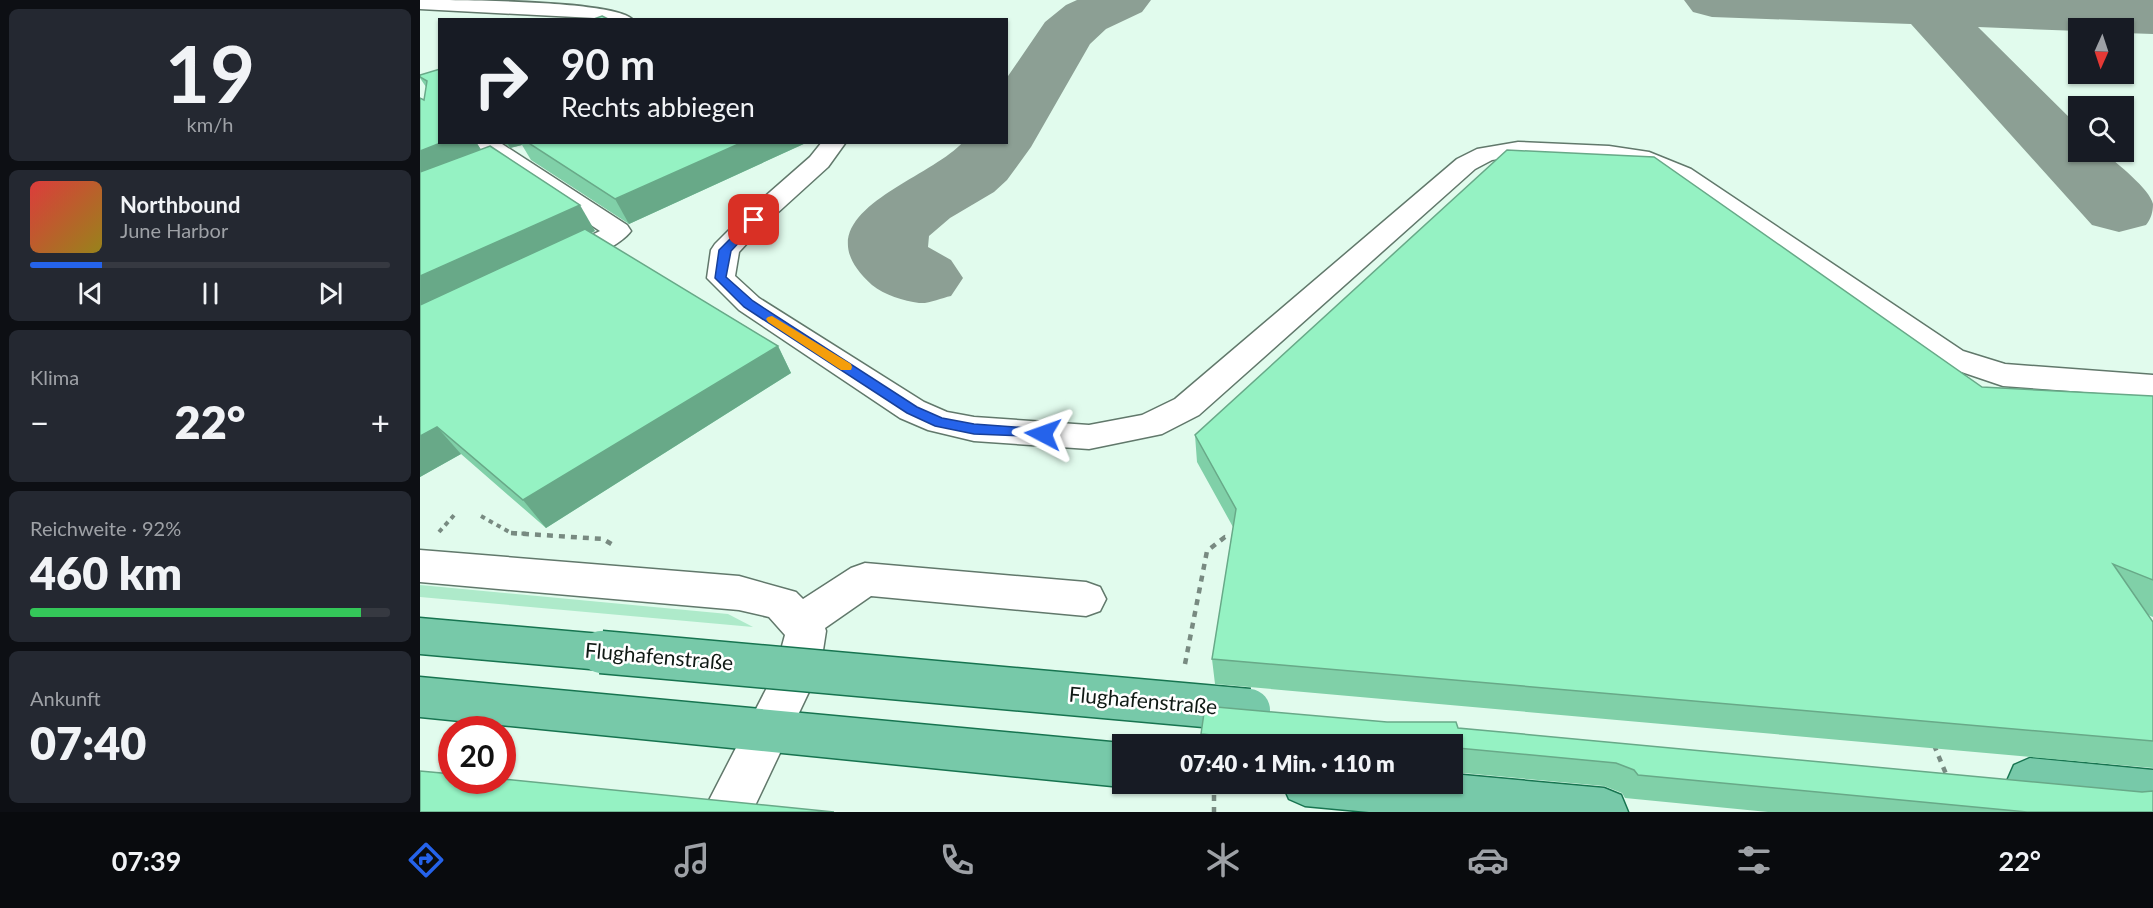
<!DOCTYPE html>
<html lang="de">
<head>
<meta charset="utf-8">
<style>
  body { margin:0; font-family:Lato,sans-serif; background:#242831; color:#f1f3f6; height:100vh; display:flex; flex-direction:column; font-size:22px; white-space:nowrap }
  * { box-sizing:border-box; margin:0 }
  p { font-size:20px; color:#9ea1a6 }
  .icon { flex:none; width:33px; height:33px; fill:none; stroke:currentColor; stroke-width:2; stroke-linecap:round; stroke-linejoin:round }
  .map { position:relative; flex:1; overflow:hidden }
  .drawer { display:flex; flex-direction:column; gap:9px; padding:9px; background:#0d0f14; width:420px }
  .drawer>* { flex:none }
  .hud { position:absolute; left:18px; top:18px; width:570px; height:126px; border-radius:0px; box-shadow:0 2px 4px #0004; background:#171b24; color:#f1f3f6; overflow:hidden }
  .needle { width:39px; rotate:183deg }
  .fabs { position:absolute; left:1648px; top:18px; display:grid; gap:12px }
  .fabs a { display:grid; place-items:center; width:66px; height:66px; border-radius:0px; background:#171b24; box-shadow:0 2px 4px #0004; font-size:30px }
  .speed { position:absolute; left:18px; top:716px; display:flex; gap:12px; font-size:30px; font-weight:700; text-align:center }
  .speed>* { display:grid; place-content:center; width:78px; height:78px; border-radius:50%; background:#171b24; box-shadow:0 2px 4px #0004; line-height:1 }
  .speed .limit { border:9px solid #d22; background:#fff; color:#111 }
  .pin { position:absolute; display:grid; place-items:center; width:51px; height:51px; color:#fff; margin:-26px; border-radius:12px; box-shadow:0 3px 9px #0006 }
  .me { position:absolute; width:66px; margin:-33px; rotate:274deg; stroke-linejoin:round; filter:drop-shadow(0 0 4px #0008) }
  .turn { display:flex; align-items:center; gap:21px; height:126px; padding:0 24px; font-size:27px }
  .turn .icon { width:78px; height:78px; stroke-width:2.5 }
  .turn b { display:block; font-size:42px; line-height:51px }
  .big { font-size:45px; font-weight:800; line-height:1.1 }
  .drawer .card { flex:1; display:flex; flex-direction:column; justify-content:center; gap:9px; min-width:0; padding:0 21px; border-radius:9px; background:#242831 }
  .drawer .dial { align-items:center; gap:0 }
  .dial b { font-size:78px; line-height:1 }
  .song { display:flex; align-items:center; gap:18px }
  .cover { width:72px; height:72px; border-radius:9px; background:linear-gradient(135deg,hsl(0 70% 55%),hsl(50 70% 35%)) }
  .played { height:6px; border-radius:3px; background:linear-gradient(90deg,#2563eb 20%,#363941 20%) }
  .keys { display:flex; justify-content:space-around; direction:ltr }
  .heat { display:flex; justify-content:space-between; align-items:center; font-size:33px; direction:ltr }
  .charge { height:9px; border-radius:4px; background:linear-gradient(90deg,#34c759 92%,#363941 0) }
  .trip { position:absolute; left:692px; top:734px; width:351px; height:60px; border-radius:0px; background:#171b24; box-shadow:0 2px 4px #0004; font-weight:800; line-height:60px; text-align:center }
  .tab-bar { display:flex; height:96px; justify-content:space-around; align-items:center; background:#090b0e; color:#9ea1a6 }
  .tab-bar .icon { width:42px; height:42px }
  .tab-bar .current { color:#2563eb }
  .tab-bar b { font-size:27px; color:#f1f3f6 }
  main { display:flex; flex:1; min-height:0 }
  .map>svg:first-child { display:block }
  .green { fill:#aeeaca }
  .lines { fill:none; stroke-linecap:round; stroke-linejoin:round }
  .taxiway { fill:#8c9f94; fill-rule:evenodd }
  .minor-casing { stroke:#61786b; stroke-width:3 }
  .major-casing { stroke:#177450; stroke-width:3 }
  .path-far1 { stroke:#788a81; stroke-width:4; stroke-dasharray:4.5 4.5; stroke-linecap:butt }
  .path { stroke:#788a81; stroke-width:4.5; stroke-dasharray:6 6; stroke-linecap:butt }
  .minor { fill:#fff; fill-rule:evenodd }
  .major { fill:#77c9a9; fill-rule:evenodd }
  .major-bridge-casing { stroke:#177450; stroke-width:45; stroke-linecap:butt }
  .major-bridge { stroke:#77c9a9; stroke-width:42 }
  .wall { fill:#80d0a8 }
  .shaded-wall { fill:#68a988 }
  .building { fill:#95f2c3; stroke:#68a988; stroke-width:1.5 }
  .route { fill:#2563eb; stroke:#184099; stroke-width:1.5 }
  .slow { fill:#f59e0b }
  .labels { text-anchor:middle; stroke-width:5; stroke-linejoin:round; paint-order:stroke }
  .near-street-label { font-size:21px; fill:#0f1914; stroke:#fff }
</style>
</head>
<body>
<main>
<section class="drawer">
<div class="card dial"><b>19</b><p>km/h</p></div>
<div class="card">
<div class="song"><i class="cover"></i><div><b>Northbound</b><p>June Harbor</p></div></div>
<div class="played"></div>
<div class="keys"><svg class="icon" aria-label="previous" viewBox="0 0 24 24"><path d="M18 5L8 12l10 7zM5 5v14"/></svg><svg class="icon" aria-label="pause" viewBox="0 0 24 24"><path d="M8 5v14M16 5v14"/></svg><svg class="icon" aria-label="next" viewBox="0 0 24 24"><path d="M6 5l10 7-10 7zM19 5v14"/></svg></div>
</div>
<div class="card"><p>Klima</p>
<div class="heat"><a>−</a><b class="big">22°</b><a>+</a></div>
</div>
<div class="card"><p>Reichweite · 92%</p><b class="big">460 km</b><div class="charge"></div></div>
<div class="card"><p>Ankunft</p><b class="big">07:40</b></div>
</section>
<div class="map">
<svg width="1733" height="812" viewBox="0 0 1733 812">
  <rect width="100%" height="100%" fill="#e1fbed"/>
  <polygon class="green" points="0,585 308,614 333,627 0,597"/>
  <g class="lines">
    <g class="taxiway">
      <path d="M 657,0 L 731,0 L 722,12 L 686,29 L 670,44 L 611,147 L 587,180 L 574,192 L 530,218 L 509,236 L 508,247 L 531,260 L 543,278 L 531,296 C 521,298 509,304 499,303 C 484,301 464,295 452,285 C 374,215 507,182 543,142 L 586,142 L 586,79 L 625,22 L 646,5 Z"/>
      <path d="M 1264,0 L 1733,0 L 1733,34 L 1704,33 L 1704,28 L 1659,28 L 1659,31 L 1558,27 L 1659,127 L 1659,152 L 1684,152 C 1696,163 1730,189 1733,204 C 1733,212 1731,219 1726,225 L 1699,232 L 1672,225 L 1491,24 L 1292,17 L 1273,12 Z"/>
    </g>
    <defs>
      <g id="minor">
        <path d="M 0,0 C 33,0 197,0 213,20 L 0,9 Z"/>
        <path d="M 51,142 L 79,142 L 207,225 L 211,231 C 203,243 158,268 143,268 C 139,268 136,267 133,266 L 129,260 L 133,254 L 180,231 L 54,147 Z"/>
        <polygon points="402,142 426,142 408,167 343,226 319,252 315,276 339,298 504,402 527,412 554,417 669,425 722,415 755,399 1037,159 1057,149 1098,142 1189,146 1229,152 1271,169 1543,351 1585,364 1733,375 1733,397 1583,386 1521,365 1253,179 1223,165 1189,160 1098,156 1072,160 1055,169 779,415 742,434 669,449 554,441 508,430 480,418 319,310 287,278 291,250 295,244 325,214 390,157"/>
        <polygon points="0,550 319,576 376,592 383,599 431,568 445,563 666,582 680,587 686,599 680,611 666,616 451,596 405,628 406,631 401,663 395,679 332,812 283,812 355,672 365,635 349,617 319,610 0,582"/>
      </g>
      <g id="major">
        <polygon points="0,618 181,634 196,639 202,652 196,665 181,670 0,654"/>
        <polygon points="0,677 702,743 704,744 702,744 702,783 712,783 702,787 0,717"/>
        <path d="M 1610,758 L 1733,770 L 1733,812 C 1692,812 1632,812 1594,797 L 1587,781 L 1594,765 Z"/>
        <polygon points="1032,774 1184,788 1201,795 1208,812 949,812 885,806 869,799 862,783 1032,783"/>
      </g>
    </defs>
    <use href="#minor" class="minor-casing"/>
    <use href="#major" class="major-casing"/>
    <g class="path-far1">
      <polyline points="61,516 91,533 110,534"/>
      <polyline points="19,532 36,513"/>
    </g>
    <g class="path">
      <polyline points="91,533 183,539 193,545"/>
      <polyline points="765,664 787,551 805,537 816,538"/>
      <polyline points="1514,745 1526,774"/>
      <polyline points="794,783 794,812"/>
    </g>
    <use href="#minor" class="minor"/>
    <use href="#major" class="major"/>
    <defs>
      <polyline id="major-bridge" points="181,652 829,710"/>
    </defs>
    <use href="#major-bridge" class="major-bridge-casing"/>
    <use href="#major-bridge" class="major-bridge"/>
  </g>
  <g class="wall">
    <polygon points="20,69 20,142 56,142 61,150 175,231 171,233 358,346 371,373 126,528 41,454 0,477 0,98 4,100 6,87 0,78 0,75"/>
    <polygon points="83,142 388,142 209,224 111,160 102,145 90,148"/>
    <polygon points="1562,387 1733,396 1733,617 1728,615 1733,622 1733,768 795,684 792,659 813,527 777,462 775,435"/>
    <polygon points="1038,728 1722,792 1733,812 1348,812 1205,798 1202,793 1184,786 1032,772 1032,773 1032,744 782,744 781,734"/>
  </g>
  <g class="shaded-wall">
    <polygon points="23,142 56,142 66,157 0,183 0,151"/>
    <polygon points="87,142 100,142 102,145 90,148"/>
    <polygon points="323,142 388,142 209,224 195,199"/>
    <polygon points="160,205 175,231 0,313 0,276"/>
    <polygon points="358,346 371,373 126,528 103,500"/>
    <polygon points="17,427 41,454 0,477 0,436"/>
  </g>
  <g class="building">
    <polygon points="182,16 190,20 171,20"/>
    <polygon points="20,69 20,142 23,142 0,151 0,98 4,100 7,81 0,77 0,75"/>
    <polygon points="107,142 323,142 195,199"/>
    <polygon points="70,146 160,205 0,276 0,172"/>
    <polygon points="1087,150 1234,157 1562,387 1733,396 1733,580 1693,564 1733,622 1733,741 792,659 816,509 775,435"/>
    <polygon points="165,229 358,346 103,500 17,427 0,436 0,305"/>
    <polygon points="785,706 967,722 1036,722 1038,728 1722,792 1733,791 1733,812 1607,812 1218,775 1214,770 1196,763 1038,748 1036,757 1032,757 1032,744 885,744 781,734"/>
    <polygon points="0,771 32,774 32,780 82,780 82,779 414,812 0,812"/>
  </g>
  <polygon class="route" points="334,217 340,220 311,251 306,277 333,301 497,407 522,418 554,424 623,429 628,430 630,434 628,437 554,434 515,426 487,413 324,307 295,278 299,250 331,218"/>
  <polygon class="slow" points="352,316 431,364 432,367 431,370 421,370 348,322 346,319 348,317"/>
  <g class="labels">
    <g class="near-street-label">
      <text transform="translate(239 657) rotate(5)" y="7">Flughafenstraße</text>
      <text transform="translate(723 701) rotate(5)" y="7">Flughafenstraße</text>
    </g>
  </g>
</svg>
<div class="fabs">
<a><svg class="needle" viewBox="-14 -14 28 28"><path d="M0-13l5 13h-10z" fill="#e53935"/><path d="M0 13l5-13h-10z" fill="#9ea1a6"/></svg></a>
<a><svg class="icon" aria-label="search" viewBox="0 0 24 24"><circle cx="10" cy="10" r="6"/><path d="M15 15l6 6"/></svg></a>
</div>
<div class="speed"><div class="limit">20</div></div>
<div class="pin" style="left:334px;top:220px;background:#d93025"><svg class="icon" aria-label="arrive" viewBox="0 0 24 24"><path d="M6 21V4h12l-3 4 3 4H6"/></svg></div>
<svg class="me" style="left:623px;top:434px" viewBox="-20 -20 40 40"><path d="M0-17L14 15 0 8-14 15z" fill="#2563eb" stroke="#fff" stroke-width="4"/></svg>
<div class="trip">07:40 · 1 Min. · 110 m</div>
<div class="hud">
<div class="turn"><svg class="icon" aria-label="right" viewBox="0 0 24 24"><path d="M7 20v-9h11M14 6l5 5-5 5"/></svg><div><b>90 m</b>Rechts abbiegen</div></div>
</div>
</div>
</main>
<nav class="tab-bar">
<b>07:39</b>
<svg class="icon current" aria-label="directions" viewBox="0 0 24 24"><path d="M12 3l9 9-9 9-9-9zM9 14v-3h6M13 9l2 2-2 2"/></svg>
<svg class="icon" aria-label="music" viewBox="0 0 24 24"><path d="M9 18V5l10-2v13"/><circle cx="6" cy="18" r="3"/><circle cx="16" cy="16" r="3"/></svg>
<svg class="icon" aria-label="phone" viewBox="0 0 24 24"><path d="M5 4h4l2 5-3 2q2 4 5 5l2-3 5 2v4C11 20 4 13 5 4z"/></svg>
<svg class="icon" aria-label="climate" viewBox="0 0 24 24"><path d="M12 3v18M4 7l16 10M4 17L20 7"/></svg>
<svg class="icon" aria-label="car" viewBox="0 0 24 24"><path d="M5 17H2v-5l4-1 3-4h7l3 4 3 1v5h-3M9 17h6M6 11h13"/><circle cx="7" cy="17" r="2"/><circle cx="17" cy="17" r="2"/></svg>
<svg class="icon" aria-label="filters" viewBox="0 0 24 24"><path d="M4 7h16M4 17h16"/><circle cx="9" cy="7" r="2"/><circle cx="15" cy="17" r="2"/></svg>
<b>22°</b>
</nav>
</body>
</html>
